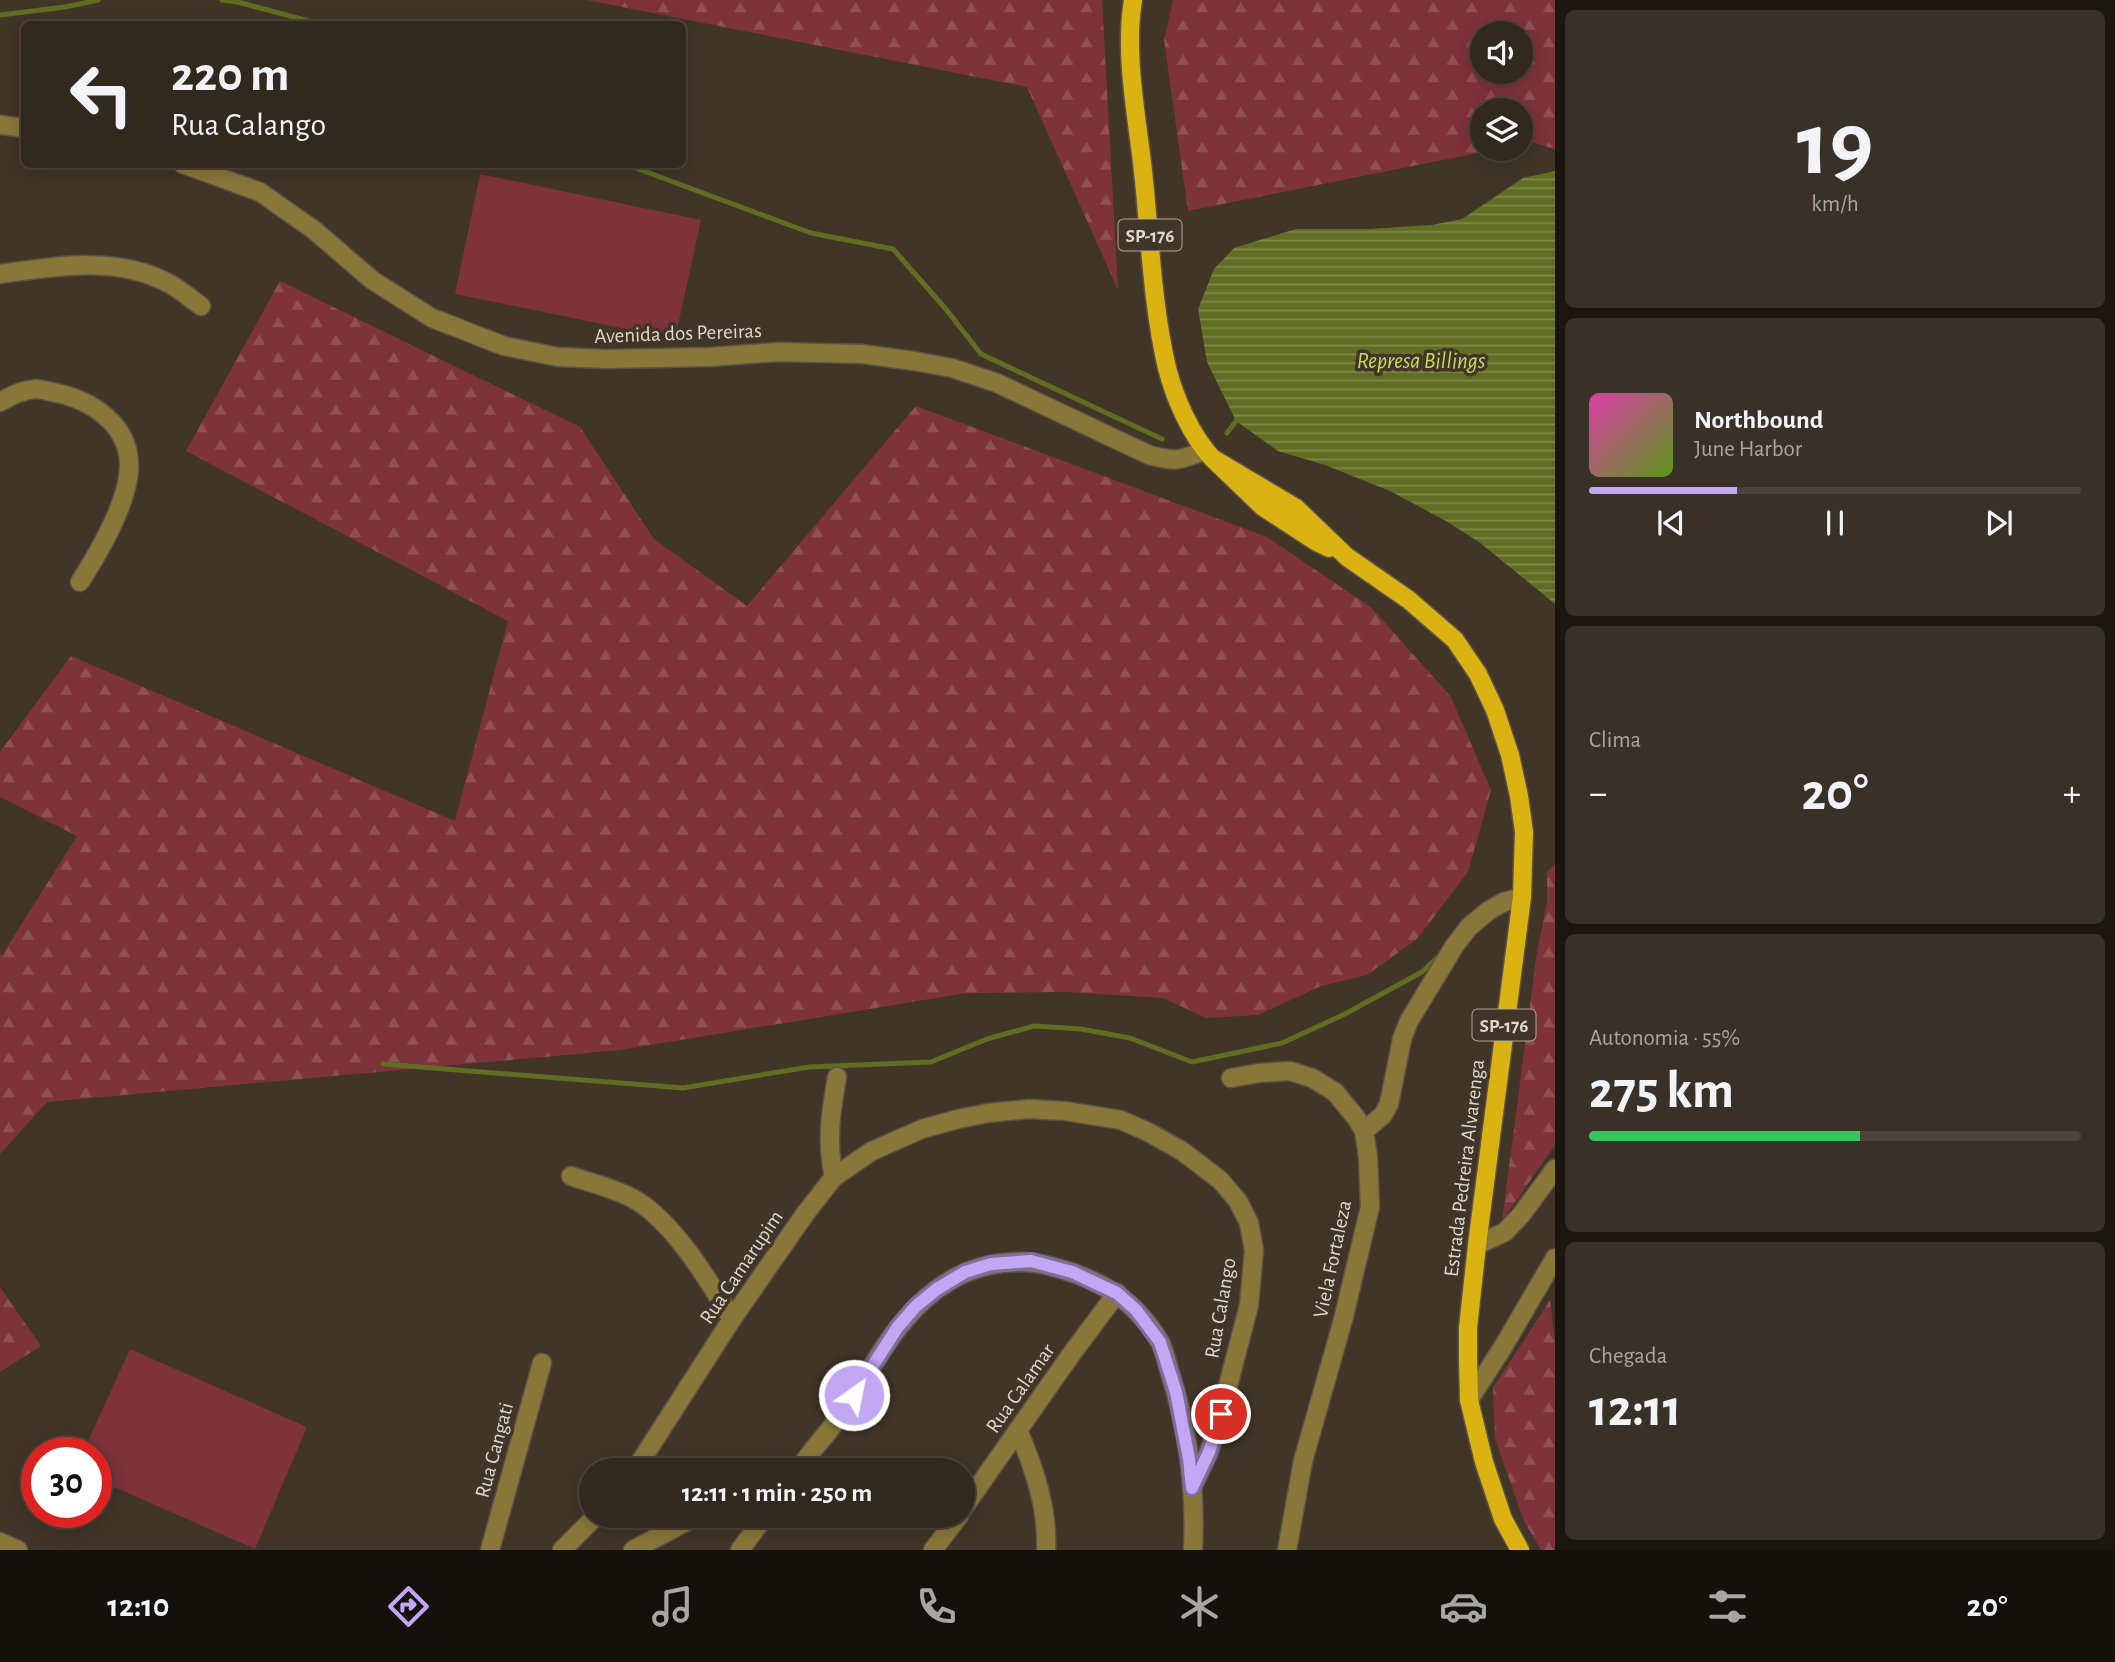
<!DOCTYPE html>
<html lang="pt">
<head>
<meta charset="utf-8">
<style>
  body { margin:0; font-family:"Alegreya Sans",sans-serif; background:#393027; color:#f1f3f6; height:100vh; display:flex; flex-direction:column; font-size:26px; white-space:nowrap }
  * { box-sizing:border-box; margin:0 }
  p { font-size:23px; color:#a8a6a4 }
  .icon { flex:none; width:38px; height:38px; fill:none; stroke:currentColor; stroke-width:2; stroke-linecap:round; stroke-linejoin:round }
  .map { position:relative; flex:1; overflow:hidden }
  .details { display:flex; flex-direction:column; gap:10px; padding:10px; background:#1b1610; width:560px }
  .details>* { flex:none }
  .top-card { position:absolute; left:21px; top:21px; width:665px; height:147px; border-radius:10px; box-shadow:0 4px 18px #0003,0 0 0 2px #4c443c; background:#31281e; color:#f1f3f6; overflow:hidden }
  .buttons { position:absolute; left:1470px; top:21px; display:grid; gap:14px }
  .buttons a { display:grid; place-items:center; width:63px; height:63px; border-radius:50%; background:#31281e; box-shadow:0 4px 18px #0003,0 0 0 2px #4c443c; font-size:35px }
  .speed { position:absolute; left:21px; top:1437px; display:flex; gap:14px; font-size:35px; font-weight:700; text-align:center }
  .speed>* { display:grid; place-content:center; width:91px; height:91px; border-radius:50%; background:#31281e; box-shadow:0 4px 18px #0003,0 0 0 2px #4c443c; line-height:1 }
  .speed .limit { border:10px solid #d22; background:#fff; color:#111 }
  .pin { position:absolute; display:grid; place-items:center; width:60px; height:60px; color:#fff; margin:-30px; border:4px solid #fff; border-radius:50%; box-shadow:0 2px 7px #0007 }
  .me { position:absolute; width:77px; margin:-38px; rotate:33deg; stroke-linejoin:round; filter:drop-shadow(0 0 5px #0008) }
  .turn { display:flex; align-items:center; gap:24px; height:147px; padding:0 35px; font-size:32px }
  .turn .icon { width:91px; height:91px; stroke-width:2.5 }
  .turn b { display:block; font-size:49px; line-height:60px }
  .big { font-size:52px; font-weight:600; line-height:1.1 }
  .details .tile { flex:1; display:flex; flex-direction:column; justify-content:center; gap:10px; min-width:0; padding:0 24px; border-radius:10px; background:#393027 }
  .details .dial { align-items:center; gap:0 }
  .dial b { font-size:91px; line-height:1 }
  .song { display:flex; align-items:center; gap:21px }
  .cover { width:84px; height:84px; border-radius:10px; background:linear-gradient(135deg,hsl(320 70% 55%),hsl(90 70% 35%)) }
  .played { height:7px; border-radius:4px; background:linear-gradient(90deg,#c3a7f2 30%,#4c443c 30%) }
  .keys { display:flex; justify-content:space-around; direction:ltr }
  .heat { display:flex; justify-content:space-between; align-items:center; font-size:38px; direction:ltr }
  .charge { height:10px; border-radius:5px; background:linear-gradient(90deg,#34c759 55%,#4c443c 0) }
  .trip { position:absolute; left:579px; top:1458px; width:396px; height:70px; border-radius:35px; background:#31281e; box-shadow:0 4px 18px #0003,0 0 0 2px #4c443c; font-weight:600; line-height:70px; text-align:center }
  .tabs { display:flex; height:112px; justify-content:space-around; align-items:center; background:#14100c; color:#a8a6a4 }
  .tabs .icon { width:49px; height:49px }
  .tabs .selected { color:#c3a7f2 }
  .tabs b { font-size:32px; color:#f1f3f6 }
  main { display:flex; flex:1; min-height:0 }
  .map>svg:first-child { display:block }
  .forest { fill:url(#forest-firs); fill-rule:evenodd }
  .pitch { fill:#7e323a }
  .water { fill:url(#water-rules) }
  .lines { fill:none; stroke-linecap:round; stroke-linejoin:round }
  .stream { stroke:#616d22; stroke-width:5 }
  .minor-casing { stroke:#5d5246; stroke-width:21 }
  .major-casing { stroke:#5d5246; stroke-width:21 }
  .minor { stroke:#89773a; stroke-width:18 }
  .major { stroke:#dab312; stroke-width:18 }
  .route-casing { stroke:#7f6d9d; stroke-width:18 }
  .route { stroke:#c3a7f2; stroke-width:12 }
  .labels { text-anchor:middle; stroke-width:7; stroke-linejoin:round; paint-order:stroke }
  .shield { fill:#413528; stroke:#b0a69d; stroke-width:2 }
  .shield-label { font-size:19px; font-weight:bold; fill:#dfd7cf }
  .street-label { font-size:21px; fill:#dfd7cf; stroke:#413528 }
  .water-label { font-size:23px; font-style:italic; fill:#c6dc5c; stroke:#413528 }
</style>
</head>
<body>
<main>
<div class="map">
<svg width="1555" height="1550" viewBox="0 0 1555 1550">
  <defs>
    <pattern id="forest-firs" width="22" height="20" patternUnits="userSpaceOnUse" patternTransform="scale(1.75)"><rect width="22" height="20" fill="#7e323a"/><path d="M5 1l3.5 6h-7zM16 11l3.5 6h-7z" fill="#904f55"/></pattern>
    <pattern id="water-rules" width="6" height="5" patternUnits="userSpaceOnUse" patternTransform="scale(1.75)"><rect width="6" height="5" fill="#616d22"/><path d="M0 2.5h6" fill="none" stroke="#7f884b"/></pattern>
  </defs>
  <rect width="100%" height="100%" fill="#413528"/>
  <g class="forest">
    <polygon points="587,0 1102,0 1118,290 1027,87"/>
    <path d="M 1173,0 L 1555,0 L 1555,149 L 1531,142 L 1521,144 L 1521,110 L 1482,110 L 1482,149 L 1498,149 L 1188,211 L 1164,40 ZM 1482,33 L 1521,33 L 1521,72 L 1482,72 Z"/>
    <polygon points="280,281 580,427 654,539 747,606 916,406 1267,537 1372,608 1451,697 1491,790 1468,872 1417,939 1367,975 1321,986 1258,1015 1206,1018 1163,998 1065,992 967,993 620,1050 47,1102 0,1154 0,954 2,955 77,836 0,797 0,752 71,656 455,821 508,621 186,451"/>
    <polygon points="1555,864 1555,1145 1502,1221 1537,952 1547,902 1547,871"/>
    <polygon points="0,1287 41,1346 0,1372"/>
    <polygon points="1550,1300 1555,1342 1555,1550 1541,1550 1524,1521 1495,1439 1493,1388"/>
  </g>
  <g class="pitch">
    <polygon points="480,174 701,220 675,339 455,294"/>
    <polygon points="130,1349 307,1427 255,1549 96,1479 96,1452 83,1452"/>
  </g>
  <polygon class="water" points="1555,171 1555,604 1479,542 1446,521 1390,491 1325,465 1278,451 1236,421 1207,362 1198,309 1214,269 1234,248 1296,229 1368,229 1432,225 1462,219 1523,178"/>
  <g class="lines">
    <g class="stream">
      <polyline points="222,0 238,2 320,24"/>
      <polyline points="0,15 65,7 98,0"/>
      <polyline points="625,164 811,233 893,249 945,308 981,354 1162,439"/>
      <polyline points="1227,433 1236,421"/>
      <polyline points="383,1064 683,1088 809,1067 931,1062 987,1039 1034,1026 1081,1029 1130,1038 1192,1062 1282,1043 1343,1015 1422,972 1442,953"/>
    </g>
    <defs>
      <g id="minor">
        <polyline points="0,125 24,128"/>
        <path d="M 183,164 L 260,192 L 314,230 L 372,280 L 432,318 L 504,346 L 558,357 L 606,359 L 709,357 L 778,352 L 862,354 L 914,361 L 952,368 L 997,383 L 1149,455 C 1175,462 1180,461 1205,450"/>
        <path d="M 0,274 C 56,266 118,255 170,284 C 181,290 191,299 201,306"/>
        <path d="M 0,402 C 10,396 24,390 36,389 C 41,389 47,391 52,392 C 90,399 131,424 129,469 C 127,505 99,552 80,582"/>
        <polyline points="1231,1078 1259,1073 1290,1071 1312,1078 1335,1092 1357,1119 1364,1131 1368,1157 1370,1207 1343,1320 1303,1461 1287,1550"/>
        <polyline points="1364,1131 1383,1115 1389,1104 1402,1039 1409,1021 1455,945 1469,927 1488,911 1504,902 1522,897"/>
        <path d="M 571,1176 C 591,1183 613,1188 632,1198 C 672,1219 709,1281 732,1319"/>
        <path d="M 834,1177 C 826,1142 831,1111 837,1077"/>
        <polyline points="1477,1245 1505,1232 1521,1215 1555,1169"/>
        <polyline points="1469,1400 1503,1347 1555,1258"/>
        <path d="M 1018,1430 C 1034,1468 1048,1508 1046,1550"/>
        <polyline points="635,1470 732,1319 805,1214 834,1177 872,1151 922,1129 958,1119 988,1113 1029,1109 1065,1111 1121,1120 1148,1132 1182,1151 1220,1180 1238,1201 1249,1223 1254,1250 1249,1305 1217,1428 1209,1452 1192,1488"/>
        <path d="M 798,1470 C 811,1451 827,1434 840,1416 C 870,1373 893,1322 936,1290 C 968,1265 1011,1256 1050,1266 C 1081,1274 1112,1286 1134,1309 C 1143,1317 1154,1331 1160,1342 C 1165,1351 1167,1363 1170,1373 C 1188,1430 1196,1490 1193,1550"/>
        <polyline points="962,1510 1070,1356 1117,1293"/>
        <polyline points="0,1542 18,1550"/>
        <polyline points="490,1550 542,1363"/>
        <polyline points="562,1550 596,1516"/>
        <polyline points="633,1550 697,1516"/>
        <polyline points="740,1550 765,1516"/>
        <polyline points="933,1550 959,1516"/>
      </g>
      <g id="major">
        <path d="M 1133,0 C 1124,55 1137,116 1143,171 C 1150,236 1152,304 1167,368 C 1175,399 1191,435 1212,458 L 1263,507 L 1315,541 L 1329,548"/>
        <polyline points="1212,458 1296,508 1347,557 1409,600 1455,640 1478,674 1495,710 1510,755 1519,796 1524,832 1522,897 1477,1245 1468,1328 1468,1360 1469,1400 1484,1462 1503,1519 1520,1550"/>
      </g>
    </defs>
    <use href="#minor" class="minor-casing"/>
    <use href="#major" class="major-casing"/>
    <use href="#minor" class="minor"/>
    <use href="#major" class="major"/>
  </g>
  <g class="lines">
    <defs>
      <polyline id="route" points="854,1395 897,1328 916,1306 937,1289 965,1272 991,1264 1031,1261 1072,1272 1117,1293 1136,1310 1160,1342 1176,1392 1189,1459 1192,1488 1209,1452 1221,1414"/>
    </defs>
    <use href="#route" class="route-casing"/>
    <use href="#route" class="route"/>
  </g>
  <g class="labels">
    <g class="shield">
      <rect x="1118.5" y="219.5" width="63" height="31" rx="5"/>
      <rect x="1472.5" y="1009.5" width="63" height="31" rx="5"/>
    </g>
    <g class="shield-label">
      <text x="1150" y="242">SP-176</text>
      <text x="1504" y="1032">SP-176</text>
    </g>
    <g class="street-label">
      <text transform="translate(678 333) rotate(-2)" y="7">Avenida dos Pereiras</text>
      <text transform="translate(1464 1168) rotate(-83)" y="7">Estrada Pedreira Alvarenga</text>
      <text transform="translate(1332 1259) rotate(-78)" y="7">Viela Fortaleza</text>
      <text transform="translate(741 1267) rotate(-56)" y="7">Rua Camarupim</text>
      <text transform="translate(1220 1308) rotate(-80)" y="7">Rua Calango</text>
      <text transform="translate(1020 1388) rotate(-55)" y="7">Rua Calamar</text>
      <text transform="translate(494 1450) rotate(-75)" y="7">Rua Cangati</text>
    </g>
    <g class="water-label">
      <text x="1421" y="368">Represa Billings</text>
    </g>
  </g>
</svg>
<div class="buttons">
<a><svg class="icon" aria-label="sound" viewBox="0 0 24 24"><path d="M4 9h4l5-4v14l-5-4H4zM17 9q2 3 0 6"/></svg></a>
<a><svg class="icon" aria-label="layers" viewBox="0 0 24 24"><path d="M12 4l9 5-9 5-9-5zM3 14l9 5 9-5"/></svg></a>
</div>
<div class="speed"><div class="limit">30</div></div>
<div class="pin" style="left:1221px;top:1414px;background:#d93025"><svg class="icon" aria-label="arrive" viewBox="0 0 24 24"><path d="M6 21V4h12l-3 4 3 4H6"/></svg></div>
<svg class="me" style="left:854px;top:1395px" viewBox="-20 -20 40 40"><circle r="17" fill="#c3a7f2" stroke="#fff" stroke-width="3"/><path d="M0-11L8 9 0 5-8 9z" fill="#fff"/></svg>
<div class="trip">12:11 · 1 min · 250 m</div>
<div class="top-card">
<div class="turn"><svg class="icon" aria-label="left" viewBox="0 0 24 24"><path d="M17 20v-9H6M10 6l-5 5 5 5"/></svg><div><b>220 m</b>Rua Calango</div></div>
</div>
</div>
<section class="details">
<div class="tile dial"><b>19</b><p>km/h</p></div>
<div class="tile">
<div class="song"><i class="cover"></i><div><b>Northbound</b><p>June Harbor</p></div></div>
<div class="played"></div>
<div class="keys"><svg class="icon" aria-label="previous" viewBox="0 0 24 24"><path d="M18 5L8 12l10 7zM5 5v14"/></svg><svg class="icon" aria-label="pause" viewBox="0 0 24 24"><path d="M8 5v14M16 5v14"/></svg><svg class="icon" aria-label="next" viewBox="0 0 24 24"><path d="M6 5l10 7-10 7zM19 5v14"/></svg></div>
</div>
<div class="tile"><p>Clima</p>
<div class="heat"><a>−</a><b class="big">20°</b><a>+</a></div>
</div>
<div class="tile"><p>Autonomia · 55%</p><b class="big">275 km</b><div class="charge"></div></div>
<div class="tile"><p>Chegada</p><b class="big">12:11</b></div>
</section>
</main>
<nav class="tabs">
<b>12:10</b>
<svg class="icon selected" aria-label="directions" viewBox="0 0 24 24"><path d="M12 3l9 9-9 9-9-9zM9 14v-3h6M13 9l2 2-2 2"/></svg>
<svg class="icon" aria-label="music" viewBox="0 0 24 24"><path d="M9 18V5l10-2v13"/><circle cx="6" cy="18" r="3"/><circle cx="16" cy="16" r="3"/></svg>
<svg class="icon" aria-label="phone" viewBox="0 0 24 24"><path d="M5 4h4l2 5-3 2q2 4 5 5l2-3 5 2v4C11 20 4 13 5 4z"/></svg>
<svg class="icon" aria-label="climate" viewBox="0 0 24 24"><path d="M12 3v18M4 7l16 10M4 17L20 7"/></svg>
<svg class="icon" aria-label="car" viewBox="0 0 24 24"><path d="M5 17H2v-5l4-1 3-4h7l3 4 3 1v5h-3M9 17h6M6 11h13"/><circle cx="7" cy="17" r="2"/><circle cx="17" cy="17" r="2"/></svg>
<svg class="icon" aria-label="filters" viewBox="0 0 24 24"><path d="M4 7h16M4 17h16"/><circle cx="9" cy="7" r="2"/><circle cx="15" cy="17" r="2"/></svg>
<b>20°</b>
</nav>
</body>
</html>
